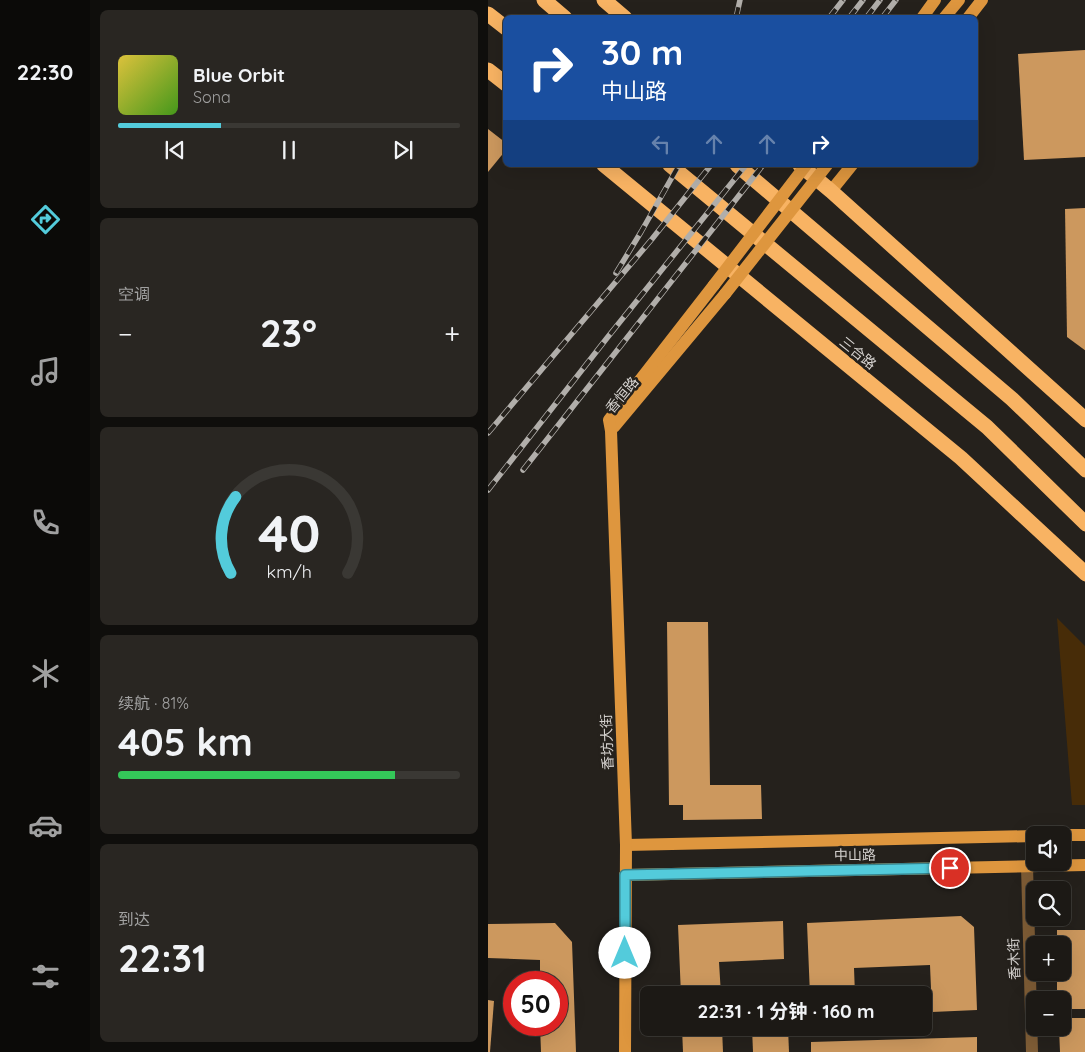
<!DOCTYPE html>
<html lang="zh">
<head>
<meta charset="utf-8">
<style>
  body { margin:0; font-family:Quicksand,"Noto Sans SC",sans-serif; background:#292622; color:#f1f3f6; height:100vh; display:flex; flex-direction:column; font-size:19px; white-space:nowrap }
  * { box-sizing:border-box; margin:0 }
  p { font-size:16px; color:#a0a0a0 }
  .icon { flex:none; width:28px; height:28px; fill:none; stroke:currentColor; stroke-width:2; stroke-linecap:round; stroke-linejoin:round }
  .map { position:relative; flex:1; overflow:hidden }
  .details { display:flex; flex-direction:column; gap:10px; padding:10px; background:#0f0e0c; width:398px }
  .details>* { flex:none }
  .guide { position:absolute; left:15px; top:15px; width:475px; height:152px; border-radius:8px; box-shadow:0 5px 20px #0002,0 0 0 1px #3a3834; background:#1a4fa0; color:#fff; overflow:hidden }
  .fabs { position:absolute; left:538px; top:826px; display:grid; gap:10px }
  .fabs a { display:grid; place-items:center; width:45px; height:45px; border-radius:8px; background:#1c1915; box-shadow:0 5px 20px #0002,0 0 0 1px #3a3834; font-size:25px }
  .speed { position:absolute; left:15px; top:971px; display:flex; gap:10px; font-size:25px; font-weight:700; text-align:center }
  .speed>* { display:grid; place-content:center; width:65px; height:65px; border-radius:50%; background:#1c1915; box-shadow:0 5px 20px #0002,0 0 0 1px #3a3834; line-height:1 }
  .speed .limit { border:8px solid #d22; background:#fff; color:#111 }
  .pin { position:absolute; display:grid; place-items:center; width:42px; height:42px; color:#fff; margin:-21px; border:2px solid #fff; border-radius:50%; box-shadow:0 1px 5px #0007 }
  .me { position:absolute; width:55px; margin:-28px; rotate:0deg; stroke-linejoin:round; filter:drop-shadow(0 0 4px #0008) }
  .turn { display:flex; align-items:center; gap:18px; height:105px; padding:0 15px; font-size:22px }
  .turn .icon { width:65px; height:65px; stroke-width:2.5 }
  .turn b { display:block; font-size:35px; line-height:42px }
  .lanes { display:flex; align-items:center; height:48px; padding:0 15px; background:#0003; justify-content:center; gap:25px; direction:ltr }
  .lanes .off { opacity:.35 }
  .big { font-size:38px; font-weight:700; line-height:1.1 }
  .details .widget { flex:1; display:flex; flex-direction:column; justify-content:center; gap:8px; min-width:0; padding:0 18px; border-radius:8px; background:#292622 }
  .details .dial { align-items:center; gap:0 }
  .dial svg { height:130px; overflow:visible; fill:none; stroke:#3a3834; stroke-width:7; stroke-linecap:round; text-anchor:middle }
  .dial text { fill:#f1f3f6; stroke:none }
  .song { display:flex; align-items:center; gap:15px }
  .cover { width:60px; height:60px; border-radius:8px; background:linear-gradient(135deg,hsl(50 70% 55%),hsl(100 70% 35%)) }
  .played { height:5px; border-radius:2px; background:linear-gradient(90deg,#53cbdb 30%,#3a3834 30%) }
  .keys { display:flex; justify-content:space-around; direction:ltr }
  .heat { display:flex; justify-content:space-between; align-items:center; font-size:28px; direction:ltr }
  .charge { height:8px; border-radius:4px; background:linear-gradient(90deg,#34c759 81%,#3a3834 0) }
  .trip { position:absolute; left:152px; top:986px; width:292px; height:50px; border-radius:8px; background:#1c1915; box-shadow:0 5px 20px #0002,0 0 0 1px #3a3834; font-weight:700; line-height:50px; text-align:center }
  main { display:flex; flex:1; min-height:0 }
  .tabs { display:flex; flex-direction:column; width:90px; justify-content:space-around; align-items:center; background:#0b0a08; color:#a0a0a0 }
  .tabs .icon { width:35px; height:35px }
  .tabs .active { color:#53cbdb }
  .tabs b { font-size:22px; color:#f1f3f6 }
  .map>svg:first-child { display:block }
  .green { fill:#472c08 }
  .building { fill:#cc985e }
  .lines { fill:none; stroke-linecap:round; stroke-linejoin:round }
  .minor { stroke:#7f5d36; stroke-width:12 }
  .major { stroke:#de963e; stroke-width:12 }
  .highway { stroke:#f8b363; stroke-width:15 }
  .rail-casing { stroke:#b1aeaa; stroke-width:5.5 }
  .rail { stroke:#25211c; stroke-width:4; stroke-dasharray:11; stroke-linecap:butt }
  .major-bridge { stroke:#de963e; stroke-width:12 }
  .route-casing { stroke:#36848e; stroke-width:12 }
  .route { stroke:#53cbdb; stroke-width:9 }
  .labels { text-anchor:middle; stroke-width:5; stroke-linejoin:round; paint-order:stroke }
  .street-label { font-size:14px; fill:#d6d3d0; stroke:#25211c }
</style>
</head>
<body>
<main>
<nav class="tabs">
<b>22:30</b>
<svg class="icon active" aria-label="directions" viewBox="0 0 24 24"><path d="M12 3l9 9-9 9-9-9zM9 14v-3h6M13 9l2 2-2 2"/></svg>
<svg class="icon" aria-label="music" viewBox="0 0 24 24"><path d="M9 18V5l10-2v13"/><circle cx="6" cy="18" r="3"/><circle cx="16" cy="16" r="3"/></svg>
<svg class="icon" aria-label="phone" viewBox="0 0 24 24"><path d="M5 4h4l2 5-3 2q2 4 5 5l2-3 5 2v4C11 20 4 13 5 4z"/></svg>
<svg class="icon" aria-label="climate" viewBox="0 0 24 24"><path d="M12 3v18M4 7l16 10M4 17L20 7"/></svg>
<svg class="icon" aria-label="car" viewBox="0 0 24 24"><path d="M5 17H2v-5l4-1 3-4h7l3 4 3 1v5h-3M9 17h6M6 11h13"/><circle cx="7" cy="17" r="2"/><circle cx="17" cy="17" r="2"/></svg>
<svg class="icon" aria-label="filters" viewBox="0 0 24 24"><path d="M4 7h16M4 17h16"/><circle cx="9" cy="7" r="2"/><circle cx="15" cy="17" r="2"/></svg>
</nav>
<section class="details">
<div class="widget">
<div class="song"><i class="cover"></i><div><b>Blue Orbit</b><p>Sona</p></div></div>
<div class="played"></div>
<div class="keys"><svg class="icon" aria-label="previous" viewBox="0 0 24 24"><path d="M18 5L8 12l10 7zM5 5v14"/></svg><svg class="icon" aria-label="pause" viewBox="0 0 24 24"><path d="M8 5v14M16 5v14"/></svg><svg class="icon" aria-label="next" viewBox="0 0 24 24"><path d="M6 5l10 7-10 7zM19 5v14"/></svg></div>
</div>
<div class="widget"><p>空调</p>
<div class="heat"><a>−</a><b class="big">23°</b><a>+</a></div>
</div>
<div class="widget dial"><svg viewBox="0 0 100 80">
<path d="M14 69A42 42 0 1 1 86 69"/>
<path d="M14 69A42 42 0 0 1 17 22" stroke="#53cbdb"/>
<text x="50" y="56" font-size="32" font-weight="700">40</text>
<text x="50" y="72" font-size="11">km/h</text>
</svg></div>
<div class="widget"><p>续航 · 81%</p><b class="big">405 km</b><div class="charge"></div></div>
<div class="widget"><p>到达</p><b class="big">22:31</b></div>
</section>
<div class="map">
<svg width="598" height="1052" viewBox="0 0 598 1052">
  <rect width="100%" height="100%" fill="#25211c"/>
  <polygon class="green" points="569,618 597,646 597,805 584,805"/>
  <g class="building">
    <polygon points="598,50 598,157 536,160 530,54"/>
    <polygon points="0,129 18,143 18,150 0,172"/>
    <polygon points="598,208 598,351 579,337 577,209"/>
    <polygon points="179,622 220,622 222,785 273,785 274,819 195,820 195,805 181,805"/>
    <polygon points="473,916 486,927 489,1010 444,1012 442,965 366,968 367,995 322,995 319,923"/>
    <polygon points="295,921 296,959 231,962 233,995 193,995 190,925"/>
    <polygon points="67,923 84,942 88,1052 53,1052 52,1025 69,1025 69,982 52,982 52,960 0,958 0,924"/>
    <polygon points="569,930 598,930 598,1009 574,1009 574,1000 569,1000 569,972 574,972 574,945 569,945"/>
    <polygon points="0,1000 6,1001 2,1052 0,1052"/>
    <polygon points="574,1018 598,1018 598,1052 572,1052 571,1028 574,1028"/>
    <polygon points="194,1028 234,1028 235,1052 195,1052"/>
    <polygon points="264,1028 300,1028 301,1052 265,1052"/>
    <polygon points="489,1037 489,1052 323,1052 323,1042"/>
  </g>
  <g class="lines">
    <polyline class="minor" points="539,866 544,1052"/>
    <g class="major">
      <polyline points="434,18 447,0"/>
      <polyline points="456,18 471,0"/>
      <polyline points="480,18 494,0"/>
      <polyline points="343,191 364,165"/>
      <polyline points="126,427 237,294"/>
      <polyline points="574,835 598,835"/>
      <polyline points="138,845 546,836"/>
      <polyline points="137,875 598,865"/>
      <polyline points="137,1052 138,845 123,431 121,420 226,285"/>
    </g>
    <g class="highway">
      <polyline points="56,0 77,18"/>
      <polyline points="116,0 137,18"/>
      <polyline points="0,14 18,28"/>
      <polyline points="0,70 18,84"/>
      <polyline points="116,165 473,458 598,574"/>
      <polyline points="182,165 499,427 598,524"/>
      <polyline points="249,165 524,399 598,470"/>
      <polyline points="312,165 343,191 598,420"/>
    </g>
    <defs>
      <g id="rail">
        <polyline points="248,18 252,0"/>
        <polyline points="341,18 355,0"/>
        <polyline points="361,18 375,0"/>
        <polyline points="378,18 392,0"/>
        <polyline points="394,18 408,0"/>
        <polyline points="128,273 153,232 191,165"/>
        <polyline points="0,433 164,239 223,165"/>
        <polyline points="35,470 275,165"/>
        <polyline points="0,490 119,338 258,165"/>
      </g>
    </defs>
    <use href="#rail" class="rail-casing"/>
    <use href="#rail" class="rail"/>
    <g class="major-bridge">
      <polyline points="226,285 318,165"/>
      <polyline points="237,294 339,165"/>
    </g>
  </g>
  <g class="lines">
    <defs>
      <polyline id="route" points="137,953 137,875 462,868"/>
    </defs>
    <use href="#route" class="route-casing"/>
    <use href="#route" class="route"/>
  </g>
  <g class="labels">
    <g class="street-label">
      <text transform="translate(370 353) rotate(39)" y="5">三合路</text>
      <text transform="translate(134 395) rotate(-50)" y="5">香恒路</text>
      <text transform="translate(119 742) rotate(-92)" y="5">香坊大街</text>
      <text transform="translate(367 855) rotate(-1)" y="5">中山路</text>
      <text transform="translate(526 959) rotate(-92)" y="5">香木街</text>
    </g>
  </g>
</svg>
<div class="fabs">
<a><svg class="icon" aria-label="sound" viewBox="0 0 24 24"><path d="M4 9h4l5-4v14l-5-4H4zM17 9q2 3 0 6"/></svg></a>
<a><svg class="icon" aria-label="search" viewBox="0 0 24 24"><circle cx="10" cy="10" r="6"/><path d="M15 15l6 6"/></svg></a>
<a>+</a>
<a>−</a>
</div>
<div class="speed"><div class="limit">50</div></div>
<div class="pin" style="left:462px;top:868px;background:#d93025"><svg class="icon" aria-label="arrive" viewBox="0 0 24 24"><path d="M6 21V4h12l-3 4 3 4H6"/></svg></div>
<svg class="me" style="left:137px;top:953px" viewBox="-20 -20 40 40"><circle r="19" fill="#fff"/><path d="M0-13L10 11 0 6-10 11z" fill="#53cbdb"/></svg>
<div class="trip">22:31 · 1 分钟 · 160 m</div>
<div class="guide">
<div class="turn"><svg class="icon" aria-label="right" viewBox="0 0 24 24"><path d="M7 20v-9h11M14 6l5 5-5 5"/></svg><div><b>30 m</b>中山路</div></div>
<div class="lanes"><svg class="icon off" aria-label="left" viewBox="0 0 24 24"><path d="M17 20v-9H6M10 6l-5 5 5 5"/></svg><svg class="icon off" aria-label="ahead" viewBox="0 0 24 24"><path d="M12 20V5M6 11l6-6 6 6"/></svg><svg class="icon off" aria-label="ahead" viewBox="0 0 24 24"><path d="M12 20V5M6 11l6-6 6 6"/></svg><svg class="icon" aria-label="right" viewBox="0 0 24 24"><path d="M7 20v-9h11M14 6l5 5-5 5"/></svg></div>
</div>
</div>
</main>
</body>
</html>
